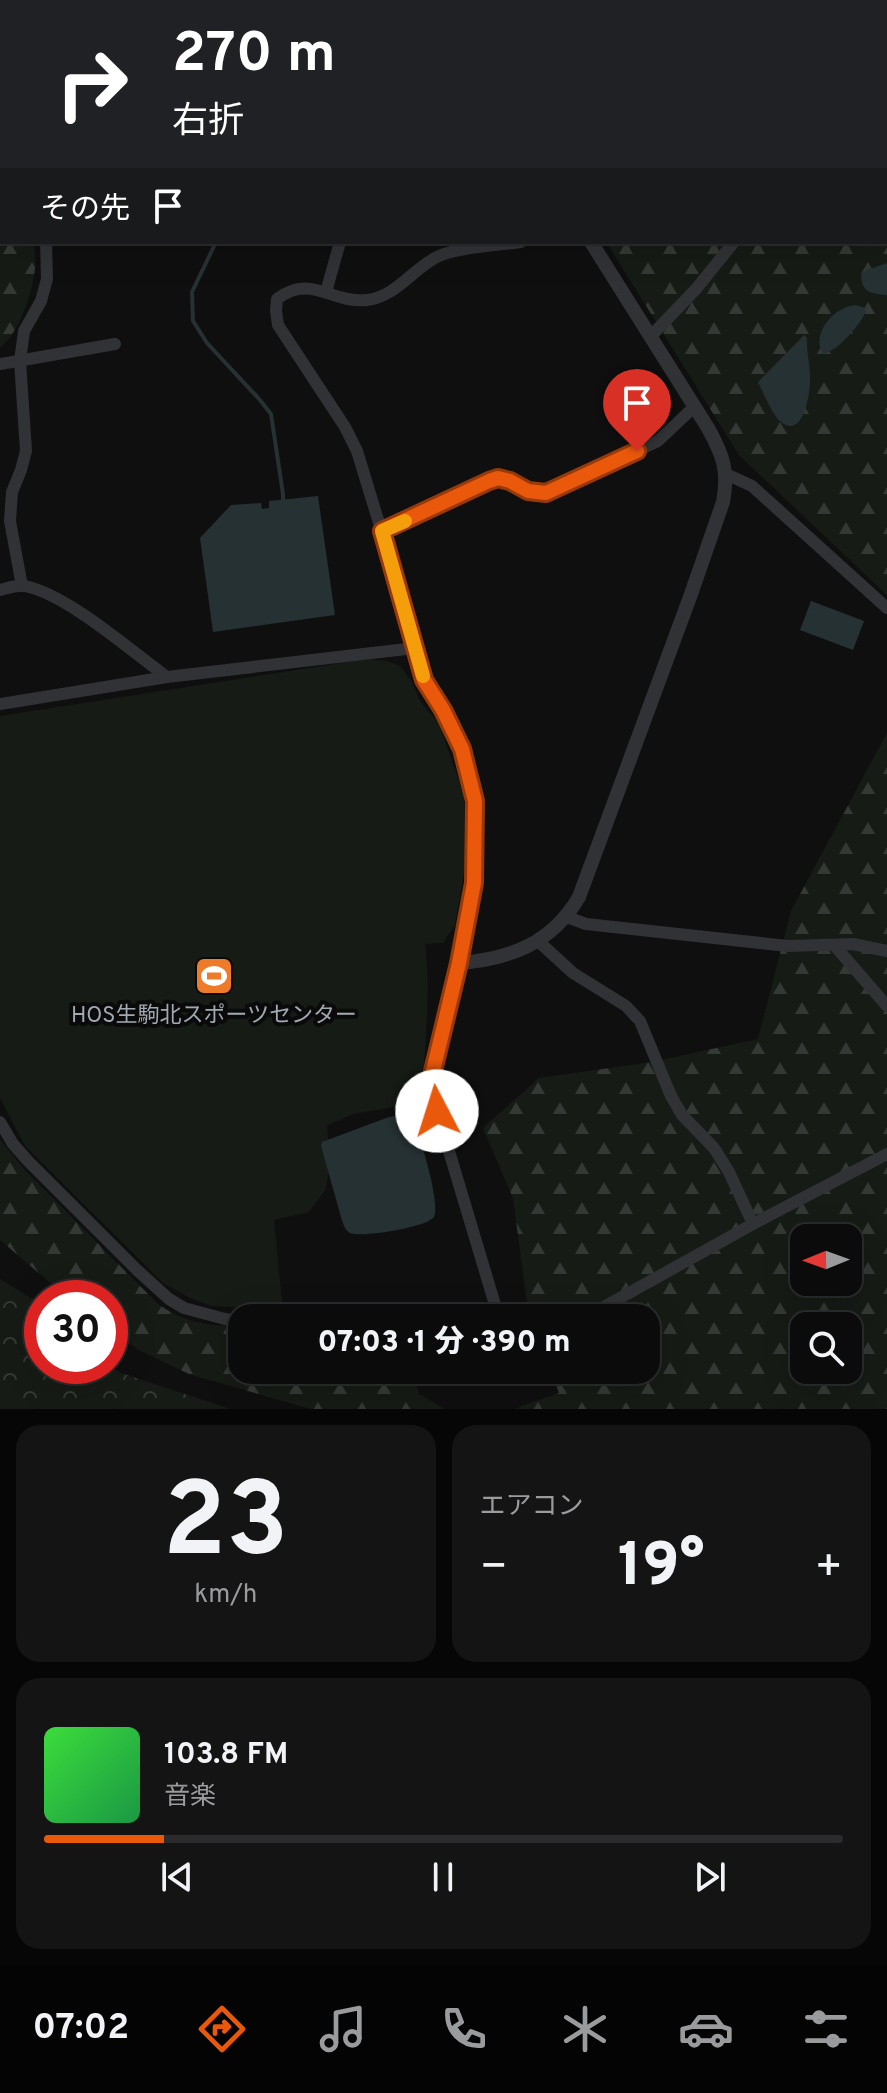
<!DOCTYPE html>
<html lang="ja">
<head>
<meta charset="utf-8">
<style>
  body { margin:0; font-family:Overpass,"Noto Sans JP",sans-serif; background:#141415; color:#f1f3f6; height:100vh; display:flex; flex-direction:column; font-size:30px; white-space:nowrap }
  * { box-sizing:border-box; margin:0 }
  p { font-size:26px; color:#9a9b9d }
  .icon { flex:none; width:44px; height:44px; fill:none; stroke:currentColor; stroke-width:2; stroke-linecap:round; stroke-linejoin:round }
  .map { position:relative; height:1409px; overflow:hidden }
  .panel { display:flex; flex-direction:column; gap:16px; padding:16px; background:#060607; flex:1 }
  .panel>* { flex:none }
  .banner { position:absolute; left:0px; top:0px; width:888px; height:244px; box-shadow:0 8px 32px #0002,0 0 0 2px #2b2b2d; background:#202124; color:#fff; overflow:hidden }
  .needle { width:52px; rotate:269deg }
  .fabs { position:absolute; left:790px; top:1224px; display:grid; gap:16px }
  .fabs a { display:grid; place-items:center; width:72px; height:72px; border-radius:16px; background:#0b0b0c; box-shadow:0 8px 32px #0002,0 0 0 2px #2b2b2d; font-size:40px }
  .speed { position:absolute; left:24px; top:1280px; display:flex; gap:16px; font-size:40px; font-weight:700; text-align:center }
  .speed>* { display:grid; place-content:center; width:104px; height:104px; border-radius:50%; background:#0b0b0c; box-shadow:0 8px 32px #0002,0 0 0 2px #2b2b2d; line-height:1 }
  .speed .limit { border:12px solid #d22; background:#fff; color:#111 }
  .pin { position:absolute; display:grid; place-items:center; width:68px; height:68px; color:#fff; margin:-82px -34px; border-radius:50% 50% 50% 0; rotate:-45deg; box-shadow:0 0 8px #0007 }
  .pin .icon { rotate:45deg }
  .me { position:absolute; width:88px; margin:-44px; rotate:355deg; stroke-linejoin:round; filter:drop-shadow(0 0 6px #0008) }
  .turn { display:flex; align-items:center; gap:28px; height:168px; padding:0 40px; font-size:36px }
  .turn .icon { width:104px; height:104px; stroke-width:2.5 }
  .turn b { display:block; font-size:56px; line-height:68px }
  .then { display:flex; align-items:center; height:76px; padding:0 40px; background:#0003; gap:16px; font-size:30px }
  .big { font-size:60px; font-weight:800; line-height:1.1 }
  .panel .tile { flex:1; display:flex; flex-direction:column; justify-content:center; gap:12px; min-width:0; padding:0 28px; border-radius:24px; background:#141415 }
  .panel .dial { align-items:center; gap:0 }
  .dial b { font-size:104px; line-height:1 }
  .song { display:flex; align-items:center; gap:24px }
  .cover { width:96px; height:96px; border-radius:12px; background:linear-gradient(135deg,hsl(120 70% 55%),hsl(140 70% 35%)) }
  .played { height:8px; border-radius:4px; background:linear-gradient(90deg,#ea580c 15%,#2b2b2d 15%) }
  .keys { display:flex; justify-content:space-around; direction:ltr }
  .heat { display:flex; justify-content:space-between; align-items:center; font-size:44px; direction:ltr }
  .panel .tiles { flex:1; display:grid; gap:16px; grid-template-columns:1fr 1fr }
  .tile:last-child { grid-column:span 2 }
  .trip { position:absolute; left:228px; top:1304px; width:432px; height:80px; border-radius:24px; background:#0b0b0c; box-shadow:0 8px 32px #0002,0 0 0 2px #2b2b2d; font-weight:800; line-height:80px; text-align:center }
  .tabs { display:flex; height:128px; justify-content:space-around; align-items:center; background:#040405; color:#9a9b9d }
  .tabs .icon { width:56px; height:56px }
  .tabs .current { color:#ea580c }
  .tabs b { font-size:36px; color:#f1f3f6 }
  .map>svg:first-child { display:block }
  .grass { fill:#161b15 }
  .forest { fill:url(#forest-firs); fill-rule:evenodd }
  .park { fill:url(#park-crowns) }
  .water { fill:#263133 }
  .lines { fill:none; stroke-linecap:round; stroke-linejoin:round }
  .stream { stroke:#263133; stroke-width:4 }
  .minor { stroke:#303235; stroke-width:12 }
  .tertiary { stroke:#303235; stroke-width:14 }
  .route-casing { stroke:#983908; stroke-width:20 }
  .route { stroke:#ea580c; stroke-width:14 }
  .slow { stroke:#f59e0b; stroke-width:14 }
  .labels { text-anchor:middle; stroke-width:8; stroke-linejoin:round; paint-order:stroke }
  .poi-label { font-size:22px; fill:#a0a9b1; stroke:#0a0a0b }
</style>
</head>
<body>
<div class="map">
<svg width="887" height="1409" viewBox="0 0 887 1409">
  <defs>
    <pattern id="forest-firs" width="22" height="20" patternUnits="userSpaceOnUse" patternTransform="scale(2)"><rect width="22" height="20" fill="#161b15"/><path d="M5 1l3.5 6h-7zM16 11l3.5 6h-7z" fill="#353935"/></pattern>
    <pattern id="park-crowns" width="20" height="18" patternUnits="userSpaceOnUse" patternTransform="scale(2)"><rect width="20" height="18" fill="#161b15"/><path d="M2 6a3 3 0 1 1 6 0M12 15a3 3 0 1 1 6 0" fill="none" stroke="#353935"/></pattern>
  </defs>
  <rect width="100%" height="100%" fill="#0f0f10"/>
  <path class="grass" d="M 367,659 L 388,661 L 400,666 L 412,682 L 420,701 L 439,724 L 464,795 L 465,864 L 461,891 L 455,925 L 443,943 L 425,944 C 431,991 425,1040 423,1088 L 417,1094 L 420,1114 L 401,1106 L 354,1114 L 327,1125 L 330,1162 L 326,1189 L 309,1212 L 274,1220 L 283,1310 L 212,1306 L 190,1298 L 163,1283 L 25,1146 L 0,1098 L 0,716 Z"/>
  <g class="forest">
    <path d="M 0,0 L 167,0 L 167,2 L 2,2 L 2,242 L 34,242 C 34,250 36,259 35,268 C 33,290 19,335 0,347 Z"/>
    <polygon points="592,0 887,0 887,595 739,455 610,248 609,242 886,242 886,2 592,2"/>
    <path d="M 887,733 L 887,1409 L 514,1409 L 559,1393 L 550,1370 L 646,1370 L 646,1318 L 529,1318 L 513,1198 L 483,1128 L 539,1078 L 652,1062 L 758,1039 L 791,911 ZM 804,1238 L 848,1238 L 848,1282 L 804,1282 ZM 804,1326 L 848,1326 L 848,1370 L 804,1370 Z"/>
    <path d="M 0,1139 L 22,1167 L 158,1304 C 189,1325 206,1324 242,1328 L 242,1370 L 412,1370 L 419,1394 L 445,1409 L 311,1409 L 189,1374 L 139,1350 L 110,1330 L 110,1298 L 68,1298 L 0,1240 Z"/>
  </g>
  <polygon class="park" points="0,1279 34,1300 42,1308 42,1366 110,1366 121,1373 230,1409 0,1409"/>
  <g class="water">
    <path d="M 887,263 L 887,295 C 871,294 861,292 861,274 L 867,270 Z"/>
    <path d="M 855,305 L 863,307 L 866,311 C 860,325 838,351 823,354 C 810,334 834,307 855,305 Z"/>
    <path d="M 804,335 L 807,338 C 806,353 811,367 810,382 C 810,396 802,441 780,421 C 772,414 763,392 758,382 Z"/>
    <polygon points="318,496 335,615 213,632 200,538 231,505 261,503 262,509 269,508 269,501"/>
    <polygon points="811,601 864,621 853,650 800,630"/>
    <path d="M 400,1115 C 404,1117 408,1118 411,1121 C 420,1131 441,1205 434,1217 C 428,1227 361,1238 350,1233 C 344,1229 343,1223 341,1217 L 321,1146 L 322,1142 L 389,1117 Z"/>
  </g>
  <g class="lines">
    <g class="stream">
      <polyline points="293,2 294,0"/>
      <polyline points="216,242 192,292 193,321 207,343 260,400 271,414 283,494 283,504"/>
    </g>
    <g class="minor">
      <polyline points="447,0 447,2"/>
      <polyline points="326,292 340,242"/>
      <polyline points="650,337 696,289 734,242"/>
      <polyline points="0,364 115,344"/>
      <polyline points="726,474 752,486 887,608"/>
      <path d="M 382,531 L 489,481 C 505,477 512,485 526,490 C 532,492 540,492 546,493 L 658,441 L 694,407"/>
      <polyline points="22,586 10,521 12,492 21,470 26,451 20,361 24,331 41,301 47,279 46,242"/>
      <path d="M 0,590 C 8,588 17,585 25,586 C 68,595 130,650 167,677"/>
      <polyline points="0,704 167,677 415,648"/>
      <polyline points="567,917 586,924 788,946 853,944 887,951"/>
      <polyline points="538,941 573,973 626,1006 640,1021 671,1096 682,1115 714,1148 729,1172 753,1224"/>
      <polyline points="834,945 887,1006"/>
      <polyline points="0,1122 13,1144 28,1161 137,1270 169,1299 184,1308 225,1319 242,1321"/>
      <path d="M 499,1318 L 437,1111 L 432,1089 L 433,1071 L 459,963 L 474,883 L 475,801 L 462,749 L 443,710 L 424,680 L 398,585 L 357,451 L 345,427 L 278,325 L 276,311 L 277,299 C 311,273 332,304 367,300 C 395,297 411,271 435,258 C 451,248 500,245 521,242"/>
      <polyline points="584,1318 753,1224 887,1154"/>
    </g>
    <g class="tertiary">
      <polyline points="571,0 572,2"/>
      <path d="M 459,963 C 511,959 552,943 579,897 L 690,597 L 723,502 C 729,471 723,455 708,428 L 591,242"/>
    </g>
  </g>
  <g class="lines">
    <defs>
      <polyline id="route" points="437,1111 432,1089 433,1071 459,963 474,883 475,801 462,749 443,710 424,680 382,531 489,481 498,478 510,481 528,491 546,493 637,451"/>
    </defs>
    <use href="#route" class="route-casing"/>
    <use href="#route" class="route"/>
    <polyline class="slow" points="405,521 382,531 423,676"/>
  </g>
  <defs>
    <symbol id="stadium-square" viewBox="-11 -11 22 22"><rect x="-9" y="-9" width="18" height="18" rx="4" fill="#ee7b29" stroke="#0a0a0b"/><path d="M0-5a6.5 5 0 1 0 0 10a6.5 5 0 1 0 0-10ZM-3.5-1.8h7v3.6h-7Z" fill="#fff"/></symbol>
  </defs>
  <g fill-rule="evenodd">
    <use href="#stadium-square" x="192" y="954" width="44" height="44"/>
  </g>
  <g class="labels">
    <g class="poi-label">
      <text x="214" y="1022">HOS生駒北スポーツセンター</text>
    </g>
  </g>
</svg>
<div class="fabs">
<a><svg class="needle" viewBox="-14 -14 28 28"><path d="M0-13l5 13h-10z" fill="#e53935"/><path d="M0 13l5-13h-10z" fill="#9a9b9d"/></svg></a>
<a><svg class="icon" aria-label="search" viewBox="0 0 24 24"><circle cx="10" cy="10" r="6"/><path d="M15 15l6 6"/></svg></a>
</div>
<div class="speed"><div class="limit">30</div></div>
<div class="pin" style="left:637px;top:451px;background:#d93025"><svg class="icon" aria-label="arrive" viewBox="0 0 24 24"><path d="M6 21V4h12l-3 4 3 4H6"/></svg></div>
<svg class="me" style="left:437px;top:1111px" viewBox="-20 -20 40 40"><circle r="19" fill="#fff"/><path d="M0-13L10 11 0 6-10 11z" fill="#ea580c"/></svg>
<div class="trip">07:03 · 1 分 · 390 m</div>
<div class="banner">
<div class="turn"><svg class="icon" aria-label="right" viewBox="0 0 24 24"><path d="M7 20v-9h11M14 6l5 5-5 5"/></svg><div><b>270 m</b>右折</div></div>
<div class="then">その先<svg class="icon" aria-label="arrive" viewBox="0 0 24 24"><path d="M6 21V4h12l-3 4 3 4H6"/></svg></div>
</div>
</div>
<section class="panel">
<div class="tiles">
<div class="tile dial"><b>23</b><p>km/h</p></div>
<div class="tile"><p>エアコン</p>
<div class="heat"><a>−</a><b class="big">19°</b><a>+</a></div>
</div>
<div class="tile">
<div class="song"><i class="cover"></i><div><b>103.8 FM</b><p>音楽</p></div></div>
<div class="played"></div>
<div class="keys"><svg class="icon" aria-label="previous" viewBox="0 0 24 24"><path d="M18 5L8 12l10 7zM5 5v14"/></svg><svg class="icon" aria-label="pause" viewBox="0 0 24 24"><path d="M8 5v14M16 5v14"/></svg><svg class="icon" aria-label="next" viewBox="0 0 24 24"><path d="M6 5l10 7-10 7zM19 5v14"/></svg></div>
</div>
</div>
</section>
<nav class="tabs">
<b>07:02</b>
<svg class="icon current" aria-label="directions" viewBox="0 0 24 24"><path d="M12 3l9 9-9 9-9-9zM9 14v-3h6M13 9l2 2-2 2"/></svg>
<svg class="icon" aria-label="music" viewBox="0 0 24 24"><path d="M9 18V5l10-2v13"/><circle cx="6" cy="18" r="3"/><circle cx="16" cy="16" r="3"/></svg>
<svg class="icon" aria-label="phone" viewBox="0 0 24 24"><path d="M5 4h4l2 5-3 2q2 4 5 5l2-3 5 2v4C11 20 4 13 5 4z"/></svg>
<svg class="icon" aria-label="climate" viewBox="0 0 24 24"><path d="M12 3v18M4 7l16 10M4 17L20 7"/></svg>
<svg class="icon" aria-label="car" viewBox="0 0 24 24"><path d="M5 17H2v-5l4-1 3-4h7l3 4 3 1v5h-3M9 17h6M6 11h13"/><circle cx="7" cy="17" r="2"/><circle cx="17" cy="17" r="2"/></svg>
<svg class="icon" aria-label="filters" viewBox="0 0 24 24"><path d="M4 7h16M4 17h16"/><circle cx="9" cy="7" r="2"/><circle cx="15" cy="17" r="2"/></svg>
</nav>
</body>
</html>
